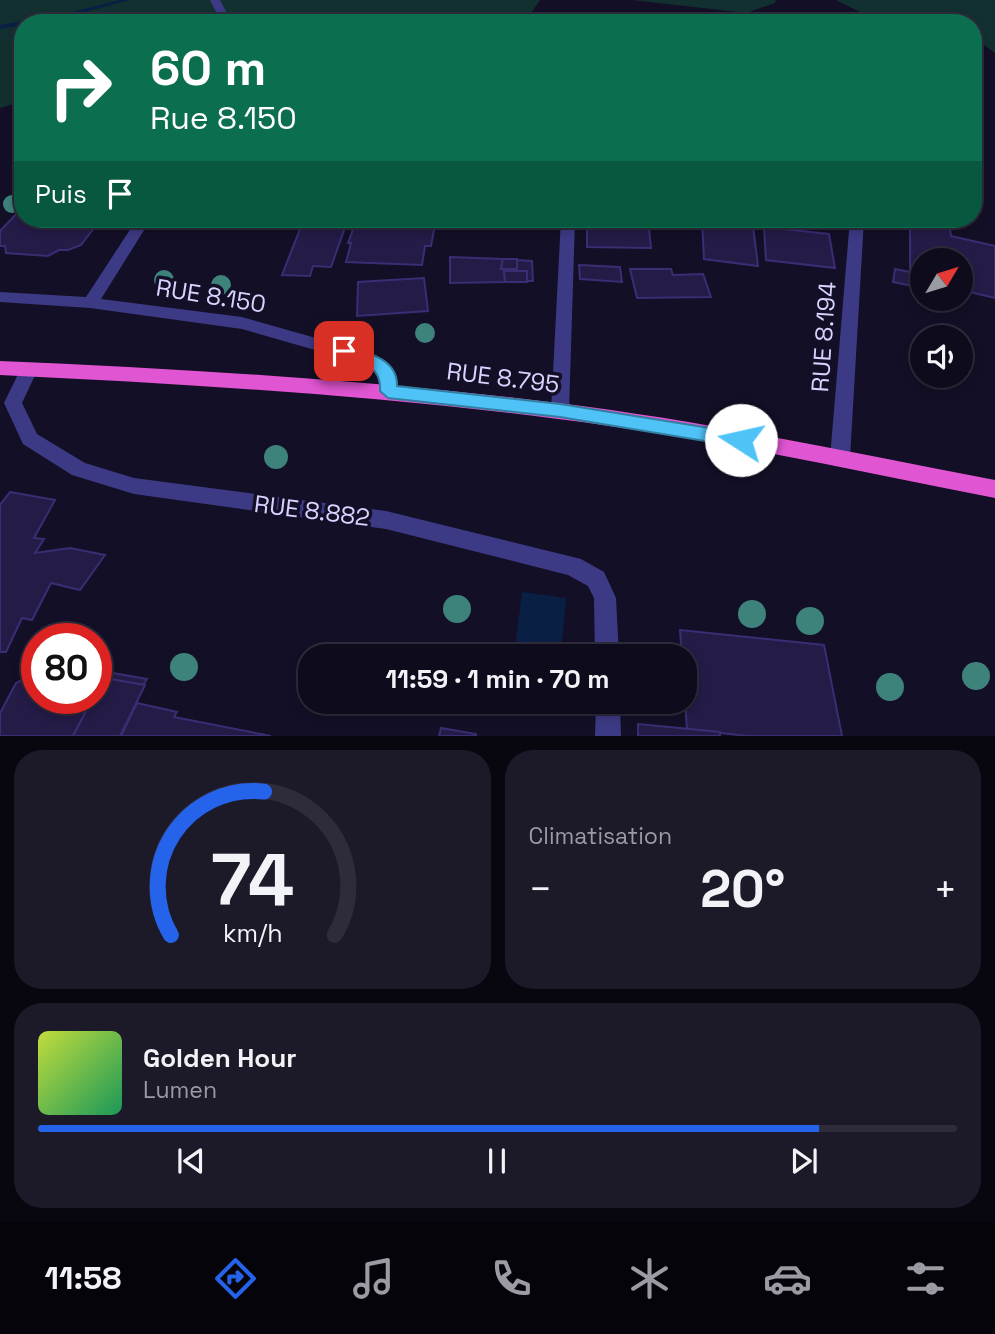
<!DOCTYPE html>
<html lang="fr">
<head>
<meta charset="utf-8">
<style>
  body { margin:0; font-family:"Space Grotesk",sans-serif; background:#1c1929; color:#f1f3f6; height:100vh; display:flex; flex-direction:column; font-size:26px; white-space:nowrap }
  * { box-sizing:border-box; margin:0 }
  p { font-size:23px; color:#9b9ba3 }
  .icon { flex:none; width:38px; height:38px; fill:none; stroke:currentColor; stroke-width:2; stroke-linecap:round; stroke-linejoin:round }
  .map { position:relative; height:736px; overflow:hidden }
  .details { display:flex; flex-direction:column; gap:14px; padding:14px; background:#08060f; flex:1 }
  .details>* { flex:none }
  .guide { position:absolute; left:14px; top:14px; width:968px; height:214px; border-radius:28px; box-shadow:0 4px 10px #0003,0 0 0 2px #2e2b3b; background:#0b6e4f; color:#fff; overflow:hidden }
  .needle { width:46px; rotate:52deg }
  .fabs { position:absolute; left:910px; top:248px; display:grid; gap:14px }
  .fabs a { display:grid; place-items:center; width:63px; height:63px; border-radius:50%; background:#0e0b1c; box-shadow:0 4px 10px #0003,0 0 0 2px #2e2b3b; font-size:35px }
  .speed { position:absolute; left:21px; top:623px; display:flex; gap:14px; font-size:35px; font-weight:700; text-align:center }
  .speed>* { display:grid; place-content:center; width:91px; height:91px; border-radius:50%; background:#0e0b1c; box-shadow:0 4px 10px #0003,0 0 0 2px #2e2b3b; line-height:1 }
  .speed .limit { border:10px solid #d22; background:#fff; color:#111 }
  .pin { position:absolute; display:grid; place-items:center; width:60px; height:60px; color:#fff; margin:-30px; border-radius:14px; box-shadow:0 4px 10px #0006 }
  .me { position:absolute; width:77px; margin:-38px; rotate:280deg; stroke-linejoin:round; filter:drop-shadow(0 0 5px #0008) }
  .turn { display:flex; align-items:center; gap:24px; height:147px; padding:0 21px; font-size:32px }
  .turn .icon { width:91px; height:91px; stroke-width:2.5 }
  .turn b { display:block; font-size:49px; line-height:60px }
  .then { display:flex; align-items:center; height:66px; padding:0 21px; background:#0003; gap:14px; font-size:26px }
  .big { font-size:52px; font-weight:700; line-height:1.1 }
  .details .widget { flex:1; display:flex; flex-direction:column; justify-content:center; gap:10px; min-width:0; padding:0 24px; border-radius:28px; background:#1c1929 }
  .details .dial { align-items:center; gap:0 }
  .dial svg { height:182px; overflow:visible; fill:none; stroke:#2e2b3b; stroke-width:7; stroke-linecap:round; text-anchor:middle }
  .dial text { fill:#f1f3f6; stroke:none }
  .song { display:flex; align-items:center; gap:21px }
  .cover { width:84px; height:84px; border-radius:10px; background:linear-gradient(135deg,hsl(70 70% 55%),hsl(150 70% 35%)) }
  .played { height:7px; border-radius:4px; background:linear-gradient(90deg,#2563eb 85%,#2e2b3b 85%) }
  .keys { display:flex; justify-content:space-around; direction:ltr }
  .heat { display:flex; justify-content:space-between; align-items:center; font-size:38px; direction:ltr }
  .details .tiles { flex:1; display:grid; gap:14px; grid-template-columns:1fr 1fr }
  .widget:last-child { grid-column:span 2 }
  .trip { position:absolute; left:298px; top:644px; width:399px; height:70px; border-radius:28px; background:#0e0b1c; box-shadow:0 4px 10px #0003,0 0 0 2px #2e2b3b; font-weight:700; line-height:70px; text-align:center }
  .tabs { display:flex; height:112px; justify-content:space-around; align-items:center; background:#06040b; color:#9b9ba3 }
  .tabs .icon { width:49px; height:49px }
  .tabs .current { color:#2563eb }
  .tabs b { font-size:32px; color:#f1f3f6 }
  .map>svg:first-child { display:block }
  .green { fill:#12302f }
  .water { fill:#0a1f44 }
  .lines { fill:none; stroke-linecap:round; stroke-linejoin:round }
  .stream { fill:#0a1f44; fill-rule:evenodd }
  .building { fill:#241b47; stroke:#3b2d73; stroke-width:2 }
  .minor { fill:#3d3a85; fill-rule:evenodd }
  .trunk { fill:#e055d1; fill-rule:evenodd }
  .tree { fill:#3d827b }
  .route { fill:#4fc3f7; stroke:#337fa1; stroke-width:2 }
  .labels { text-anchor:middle; stroke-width:7; stroke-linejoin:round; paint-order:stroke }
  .street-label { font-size:24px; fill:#d9d4ff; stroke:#130f26 }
</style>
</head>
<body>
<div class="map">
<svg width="995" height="736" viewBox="0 0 995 736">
  <rect width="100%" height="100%" fill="#130f26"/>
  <g class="green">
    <polygon points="0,0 540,0 529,16 492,23 23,23 23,101 0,108"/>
    <polygon points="632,0 776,0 775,3 746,13"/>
    <polygon points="836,0 995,0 995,53 973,37 973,23 916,23 912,18 868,16"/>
  </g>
  <polygon class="water" points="522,592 566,598 561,656 514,656"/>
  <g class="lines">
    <polygon class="stream" points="119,0 129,0 68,17 35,23 23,23 23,25 0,29 0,25 68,13"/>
  </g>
  <g class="building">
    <polygon points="23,207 23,219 101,219 81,245 68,250 59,250 48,256 6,253 5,246 0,246 0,231"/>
    <polygon points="304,219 347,222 331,267 313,266 310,276 282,275"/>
    <polygon points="357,219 436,219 431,246 425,246 422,265 346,262 351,243 348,243"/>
    <polygon points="648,219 651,248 587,247 587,219"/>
    <polygon points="702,221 753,226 758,266 704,259"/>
    <polygon points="910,222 950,229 951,236 995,246 995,298 961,290 961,261 922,261 922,288 893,282 895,269 910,272"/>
    <polygon points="764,227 829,234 835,268 766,260"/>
    <polygon points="450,257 503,259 501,269 517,269 517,260 532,261 533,281 527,281 527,271 504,271 505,282 450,283"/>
    <polygon points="503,259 517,259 517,269 501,269"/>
    <polygon points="579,265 620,267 622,282 580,279"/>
    <polygon points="630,269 671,269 673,275 703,274 711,297 637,298"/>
    <polygon points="504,271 527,271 527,282 505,282"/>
    <polygon points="424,278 428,311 357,316 358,282"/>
    <polygon points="10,492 55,500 34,538 44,539 35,553 70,548 105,555 80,590 51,583 32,620 22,618 6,652 0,652 0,505"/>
    <polygon points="680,630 824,645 842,736 747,736 687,729"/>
    <polygon points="96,670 147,679 143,685 104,678 96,692"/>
    <polygon points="37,673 37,698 93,698 73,736 0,736 0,713 16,683"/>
    <polygon points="104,678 145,685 120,736 73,736 93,698 96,698"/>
    <polygon points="137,703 177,712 174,717 271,736 121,736"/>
    <polygon points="638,724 720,732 720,736 638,736"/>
    <polygon points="441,728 476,734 476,736 439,736"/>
  </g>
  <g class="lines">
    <g class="minor">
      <polygon points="210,0 220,0 232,23 222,23"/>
      <polygon points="844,12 848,13 853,23 843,23 839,15"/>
      <path d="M 137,219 L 151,219 L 101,299 L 242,317 L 376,355 C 390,364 402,380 394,397 L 382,397 L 377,375 L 364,364 L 242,329 L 90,308 L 0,302 L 0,292 L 86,297 Z"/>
      <polygon points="561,219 575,219 569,411 567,416 553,416 551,411"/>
      <polygon points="850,219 864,219 850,458 847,464 840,466 833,464 830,458"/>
      <polygon points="29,363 38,369 22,403 37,434 85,463 134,478 386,511 581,559 604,572 616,598 619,656 595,656 594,598 588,586 568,575 386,529 134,494 72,475 23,444 4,403 23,364"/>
      <polygon points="596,702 620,702 621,736 595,736"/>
    </g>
    <path class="trunk" d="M 0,361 C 187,369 373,380 558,403 C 705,421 850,452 995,480 L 995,498 C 850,470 705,437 558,419 C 373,395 187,384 0,375 Z"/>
  </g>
  <g class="tree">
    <circle cx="12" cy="204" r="9"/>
    <circle cx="164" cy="280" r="10"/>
    <circle cx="221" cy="285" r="10"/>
    <circle cx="425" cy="333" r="10"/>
    <circle cx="276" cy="457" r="12"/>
    <circle cx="457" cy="609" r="14"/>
    <circle cx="752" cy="614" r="14"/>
    <circle cx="810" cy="621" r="14"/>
    <circle cx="184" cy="667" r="14"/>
    <circle cx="976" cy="676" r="14"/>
    <circle cx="890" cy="687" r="14"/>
  </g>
  <path class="route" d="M 344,346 C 365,352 398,358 397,386 L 560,404 L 741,433 L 750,440 L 741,447 L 560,417 L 388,398 L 380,391 C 382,365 360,362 339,355 L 336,351 Z"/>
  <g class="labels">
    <g class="street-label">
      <text transform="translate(211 296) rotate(9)" y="8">RUE 8.150</text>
      <text transform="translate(824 337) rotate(-86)" y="8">RUE 8.194</text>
      <text transform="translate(503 378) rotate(7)" y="8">RUE 8.795</text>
      <text transform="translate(312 511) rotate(7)" y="8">RUE 8.882</text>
    </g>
  </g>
</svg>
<div class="fabs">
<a><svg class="needle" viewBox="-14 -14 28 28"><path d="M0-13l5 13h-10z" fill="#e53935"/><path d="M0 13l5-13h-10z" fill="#9b9ba3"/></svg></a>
<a><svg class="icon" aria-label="sound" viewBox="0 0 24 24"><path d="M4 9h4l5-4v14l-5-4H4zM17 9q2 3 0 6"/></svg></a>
</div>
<div class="speed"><div class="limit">80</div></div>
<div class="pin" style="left:344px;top:351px;background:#d93025"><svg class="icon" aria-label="arrive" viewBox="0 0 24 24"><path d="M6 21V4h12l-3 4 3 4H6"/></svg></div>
<svg class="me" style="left:741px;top:440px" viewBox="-20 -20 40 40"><circle r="19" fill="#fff"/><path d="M0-13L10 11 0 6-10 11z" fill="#4fc3f7"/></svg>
<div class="trip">11:59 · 1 min · 70 m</div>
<div class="guide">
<div class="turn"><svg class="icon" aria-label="right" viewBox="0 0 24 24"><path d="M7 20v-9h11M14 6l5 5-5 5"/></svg><div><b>60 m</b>Rue 8.150</div></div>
<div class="then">Puis<svg class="icon" aria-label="arrive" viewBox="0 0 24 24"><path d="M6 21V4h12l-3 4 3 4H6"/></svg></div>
</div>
</div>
<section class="details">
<div class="tiles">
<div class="widget dial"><svg viewBox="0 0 100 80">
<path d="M14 69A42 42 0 1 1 86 69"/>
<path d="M14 69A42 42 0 0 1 55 6" stroke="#2563eb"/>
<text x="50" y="56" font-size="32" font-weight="700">74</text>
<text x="50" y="72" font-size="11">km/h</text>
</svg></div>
<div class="widget"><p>Climatisation</p>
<div class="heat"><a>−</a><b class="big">20°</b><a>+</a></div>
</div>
<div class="widget">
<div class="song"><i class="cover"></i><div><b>Golden Hour</b><p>Lumen</p></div></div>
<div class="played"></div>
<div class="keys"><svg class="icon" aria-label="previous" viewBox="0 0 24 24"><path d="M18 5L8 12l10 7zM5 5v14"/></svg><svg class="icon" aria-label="pause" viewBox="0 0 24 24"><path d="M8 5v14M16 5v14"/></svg><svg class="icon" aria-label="next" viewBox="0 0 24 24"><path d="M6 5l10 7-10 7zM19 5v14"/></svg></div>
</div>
</div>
</section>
<nav class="tabs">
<b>11:58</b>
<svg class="icon current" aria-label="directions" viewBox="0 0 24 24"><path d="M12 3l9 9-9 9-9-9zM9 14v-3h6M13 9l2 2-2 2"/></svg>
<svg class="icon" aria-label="music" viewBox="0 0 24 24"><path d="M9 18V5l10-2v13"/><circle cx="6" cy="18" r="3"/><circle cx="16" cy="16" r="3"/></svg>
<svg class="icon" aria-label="phone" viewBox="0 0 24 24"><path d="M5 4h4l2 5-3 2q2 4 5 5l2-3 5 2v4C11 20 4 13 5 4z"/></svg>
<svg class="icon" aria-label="climate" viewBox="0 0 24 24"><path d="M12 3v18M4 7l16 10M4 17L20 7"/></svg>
<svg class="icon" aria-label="car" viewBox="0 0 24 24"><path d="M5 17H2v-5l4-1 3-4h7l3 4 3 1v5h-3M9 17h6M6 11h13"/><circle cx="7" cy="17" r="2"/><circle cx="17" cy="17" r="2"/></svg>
<svg class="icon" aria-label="filters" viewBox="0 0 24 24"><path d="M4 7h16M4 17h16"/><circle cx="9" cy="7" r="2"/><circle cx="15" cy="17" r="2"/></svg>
</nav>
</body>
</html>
